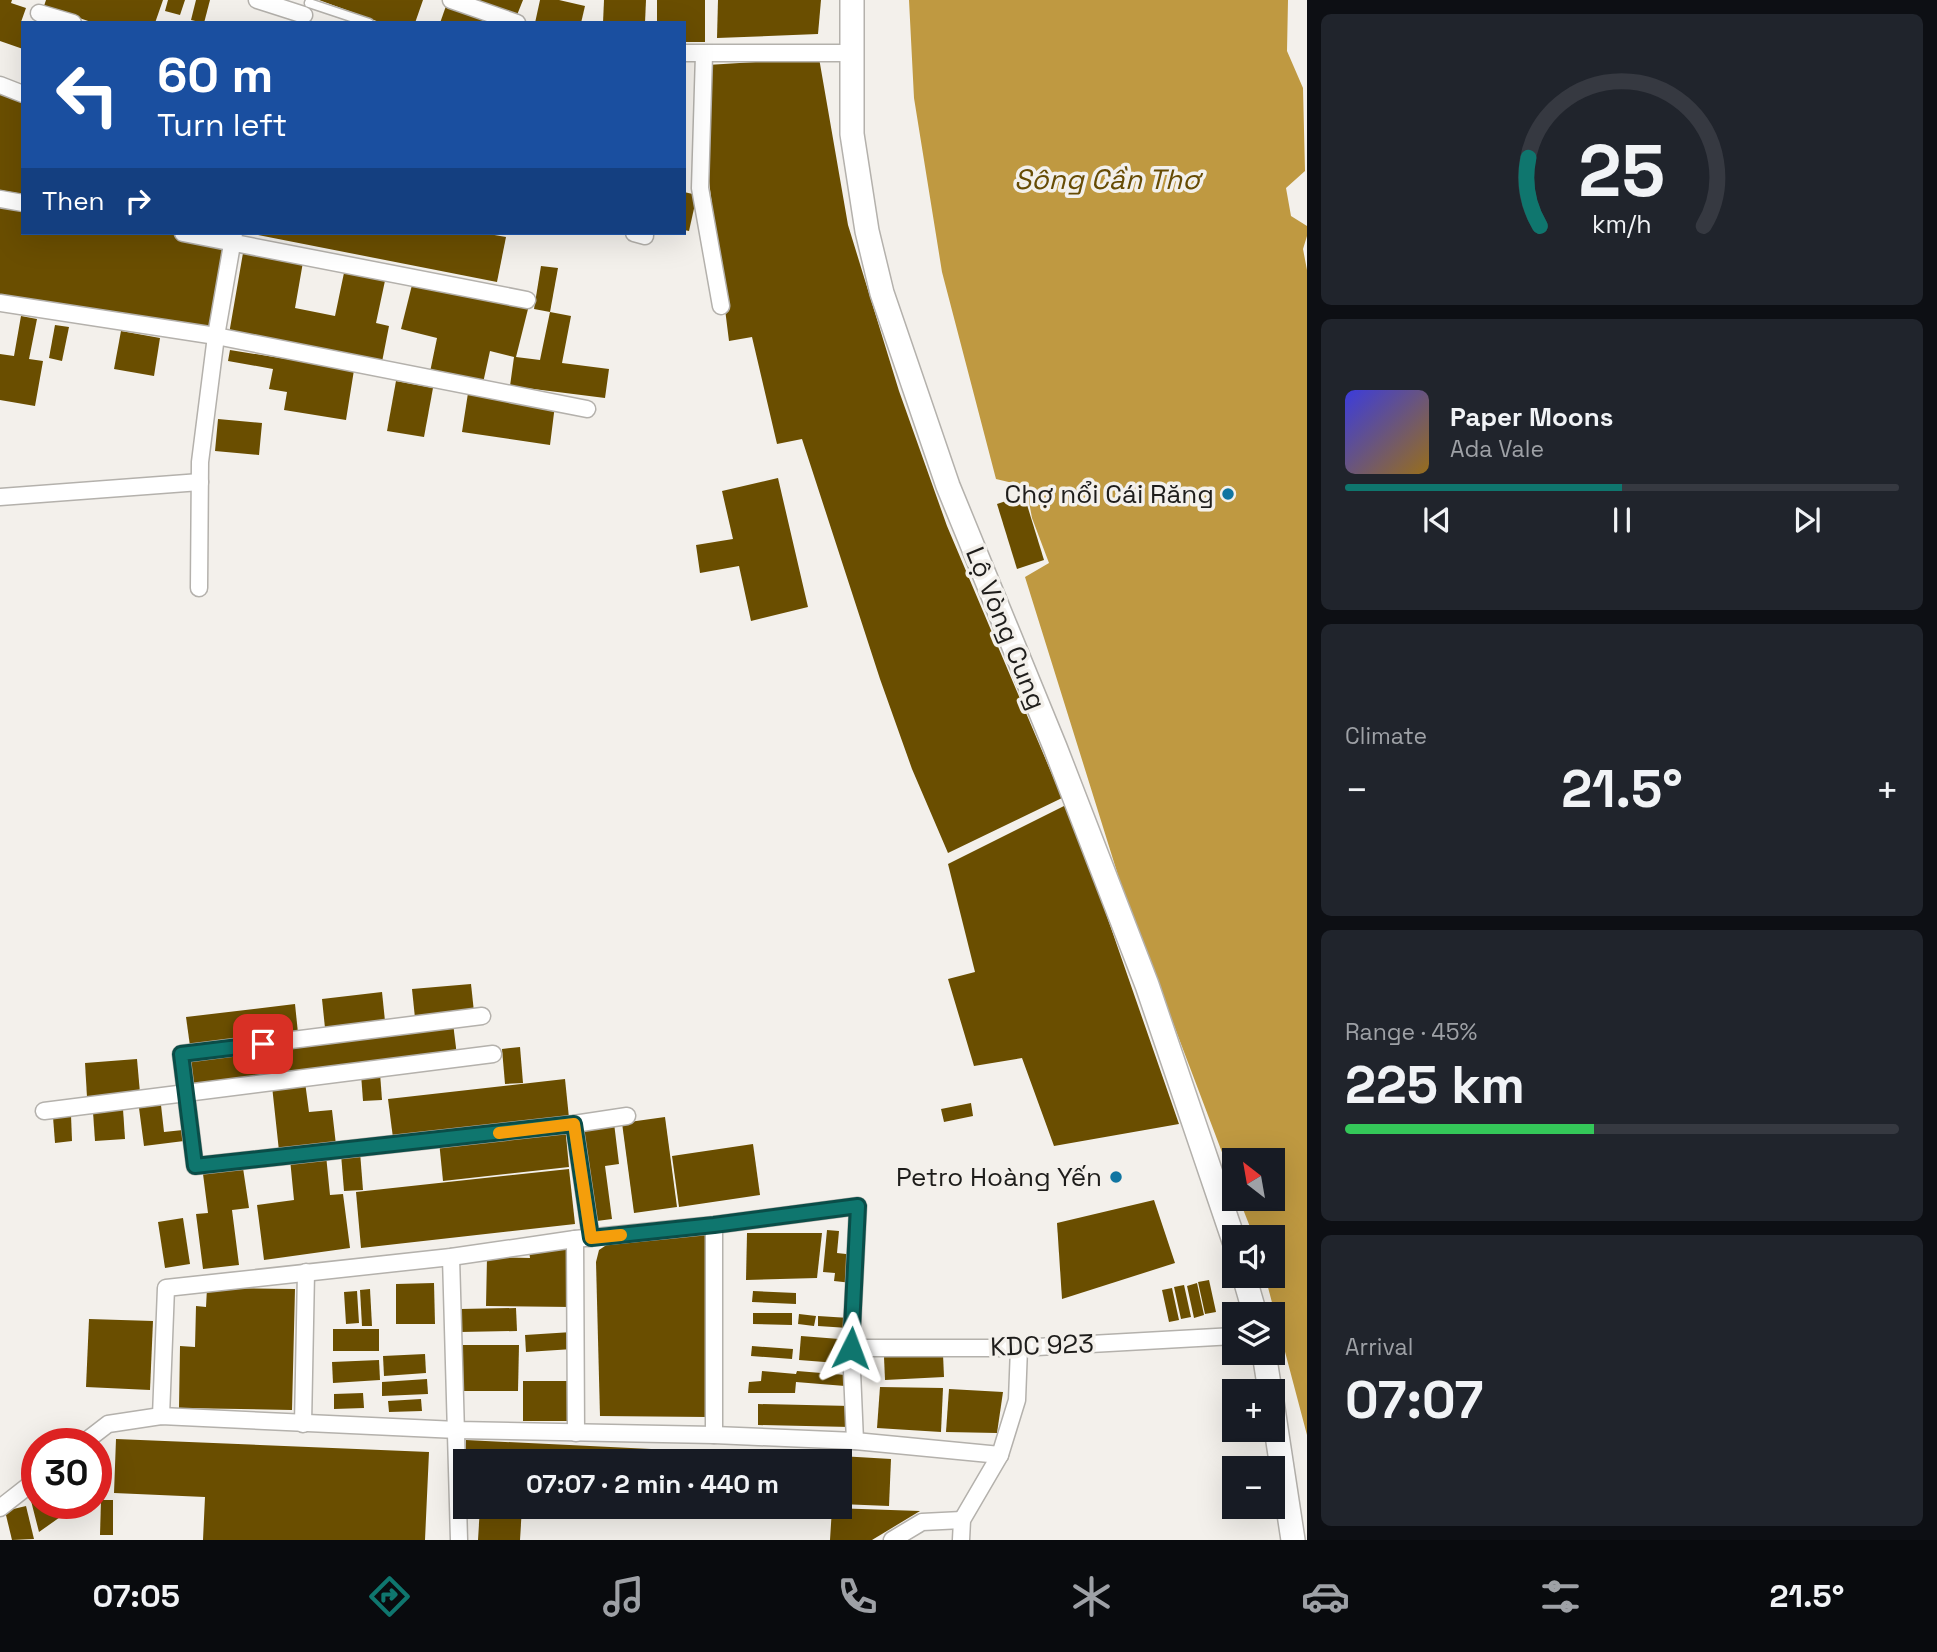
<!DOCTYPE html>
<html lang="en">
<head>
<meta charset="utf-8">
<style>
  body { margin:0; font-family:"Space Grotesk",sans-serif; background:#20242c; color:#f1f3f6; height:100vh; display:flex; flex-direction:column; font-size:26px; white-space:nowrap }
  * { box-sizing:border-box; margin:0 }
  p { font-size:23px; color:#9ea1a6 }
  .icon { flex:none; width:38px; height:38px; fill:none; stroke:currentColor; stroke-width:2; stroke-linecap:round; stroke-linejoin:round }
  .map { position:relative; flex:1; overflow:hidden }
  .drawer { display:flex; flex-direction:column; gap:14px; padding:14px; background:#0d0f14; width:630px }
  .drawer>* { flex:none }
  .hud { position:absolute; left:21px; top:21px; width:665px; height:214px; border-radius:0px; box-shadow:0 7px 28px #0002; background:#1a4fa0; color:#fff; overflow:hidden }
  .needle { width:46px; rotate:329deg }
  .controls { position:absolute; left:1222px; top:1148px; display:grid; gap:14px }
  .controls a { display:grid; place-items:center; width:63px; height:63px; border-radius:0px; background:#171b24; box-shadow:0 7px 28px #0002; font-size:35px }
  .speed { position:absolute; left:21px; top:1428px; display:flex; gap:14px; font-size:35px; font-weight:700; text-align:center }
  .speed>* { display:grid; place-content:center; width:91px; height:91px; border-radius:50%; background:#171b24; box-shadow:0 7px 28px #0002; line-height:1 }
  .speed .limit { border:10px solid #d22; background:#fff; color:#111 }
  .pin { position:absolute; display:grid; place-items:center; width:60px; height:60px; color:#fff; margin:-30px; border-radius:14px; box-shadow:0 4px 10px #0006 }
  .me { position:absolute; width:77px; margin:-38px; rotate:3deg; stroke-linejoin:round; filter:drop-shadow(0 0 5px #0008) }
  .turn { display:flex; align-items:center; gap:24px; height:147px; padding:0 21px; font-size:32px }
  .turn .icon { width:91px; height:91px; stroke-width:2.5 }
  .turn b { display:block; font-size:49px; line-height:60px }
  .then { display:flex; align-items:center; height:66px; padding:0 21px; background:#0003; gap:14px; font-size:26px }
  .big { font-size:52px; font-weight:800; line-height:1.1 }
  .drawer .tile { flex:1; display:flex; flex-direction:column; justify-content:center; gap:10px; min-width:0; padding:0 24px; border-radius:10px; background:#20242c }
  .drawer .dial { align-items:center; gap:0 }
  .dial svg { height:182px; overflow:visible; fill:none; stroke:#363941; stroke-width:7; stroke-linecap:round; text-anchor:middle }
  .dial text { fill:#f1f3f6; stroke:none }
  .song { display:flex; align-items:center; gap:21px }
  .cover { width:84px; height:84px; border-radius:10px; background:linear-gradient(135deg,hsl(240 70% 55%),hsl(40 70% 35%)) }
  .played { height:7px; border-radius:4px; background:linear-gradient(90deg,#0f766e 50%,#363941 50%) }
  .keys { display:flex; justify-content:space-around; direction:ltr }
  .heat { display:flex; justify-content:space-between; align-items:center; font-size:38px; direction:ltr }
  .charge { height:10px; border-radius:5px; background:linear-gradient(90deg,#34c759 45%,#363941 0) }
  .trip { position:absolute; left:453px; top:1449px; width:399px; height:70px; border-radius:0px; background:#171b24; box-shadow:0 7px 28px #0002; font-weight:800; line-height:70px; text-align:center }
  .tabs { display:flex; height:112px; justify-content:space-around; align-items:center; background:#090b0e; color:#9ea1a6 }
  .tabs .icon { width:49px; height:49px }
  .tabs .current { color:#0f766e }
  .tabs b { font-size:32px; color:#f1f3f6 }
  main { display:flex; flex:1; min-height:0 }
  .map>svg:first-child { display:block }
  .water { fill:#bf9941 }
  .building { fill:#6a4e00 }
  .lines { fill:none; stroke-linecap:round; stroke-linejoin:round }
  .service-casing { stroke:#b4b1ac; stroke-width:11 }
  .minor-casing { stroke:#b4b1ac; stroke-width:19 }
  .secondary-casing { stroke:#b4b1ac; stroke-width:26 }
  .service { stroke:#fff; stroke-width:8 }
  .minor { stroke:#fff; stroke-width:16 }
  .secondary { stroke:#fff; stroke-width:23 }
  .route-casing { stroke:#0a4d48; stroke-width:18 }
  .route { stroke:#0f766e; stroke-width:12 }
  .slow { stroke:#f59e0b; stroke-width:12 }
  .poi-dot { fill:#1075a1; stroke:#f3f0eb; stroke-width:2.5 }
  .labels { text-anchor:middle; stroke-width:7; stroke-linejoin:round; paint-order:stroke }
  .poi-label { font-size:26px; fill:#1e1d1b; stroke:#f3f0eb; text-anchor:end }
  .street-label { font-size:26px; fill:#1e1d1b; stroke:#f3f0eb }
  .water-label { font-size:28px; font-style:italic; fill:#664b04; stroke:#f3f0eb }
</style>
</head>
<body>
<main>
<div class="map">
<svg width="1307" height="1540" viewBox="0 0 1307 1540">
  <rect width="100%" height="100%" fill="#f3f0eb"/>
  <polygon class="water" points="909,0 1288,0 1287,51 1303,88 1305,171 1286,188 1291,216 1307,226 1307,236 1303,249 1307,270 1307,1435 1265,1276 1272,1276 1272,1237 1254,1237 1239,1199 1272,1199 1272,1160 1234,1160 1234,1184 1122,888 1025,577 1049,563 1032,518 1026,486 996,479 942,272 914,98"/>
  <g class="building">
    <polygon points="0,0 12,0 11,3 26,8 21,22 23,49 0,41"/>
    <polygon points="46,0 163,0 155,23 94,23 44,6"/>
    <polygon points="168,0 185,0 180,15 165,11"/>
    <polygon points="196,0 210,0 204,23 191,20"/>
    <polygon points="319,0 423,0 415,23 382,23"/>
    <polygon points="461,0 523,0 515,20"/>
    <polygon points="540,0 559,0 585,6 581,23 535,23"/>
    <polygon points="604,0 646,0 645,23 603,23"/>
    <polygon points="657,0 705,0 705,42 684,42 684,23 657,23"/>
    <polygon points="718,0 821,0 818,34 717,38"/>
    <polygon points="446,6 494,22 494,23 440,23"/>
    <polygon points="819,58 848,225 899,391 947,526 1062,798 948,853 912,769 880,679 802,439 777,444 752,337 729,341 705,149 707,65"/>
    <polygon points="0,92 23,98 23,194 0,190"/>
    <polygon points="684,192 697,195 689,231 684,230"/>
    <polygon points="0,206 23,210 23,233 163,233 225,243 212,329 0,295"/>
    <polygon points="259,233 483,233 506,237 497,282 258,235"/>
    <polygon points="243,253 303,262 295,308 335,316 345,268 386,276 376,323 389,326 382,362 229,334"/>
    <polygon points="541,266 558,268 550,312 534,309"/>
    <polygon points="413,281 528,309 516,357 540,360 550,312 571,316 562,363 609,369 605,398 510,386 514,357 490,351 483,383 430,372 437,338 401,329"/>
    <polygon points="21,316 37,319 29,359 43,361 35,406 0,400 0,354 14,356"/>
    <polygon points="55,325 69,327 62,361 49,358"/>
    <polygon points="121,331 160,338 154,376 114,369"/>
    <polygon points="230,350 354,370 346,420 284,410 287,392 269,389 273,369 228,361"/>
    <polygon points="396,381 433,388 424,437 387,431"/>
    <polygon points="468,393 555,405 550,445 462,432"/>
    <polygon points="218,419 262,423 259,455 215,451"/>
    <polygon points="778,478 808,607 751,621 739,566 700,573 696,545 733,539 722,491"/>
    <polygon points="1024,495 1044,560 1017,569 997,504"/>
    <polygon points="1068,804 1179,1124 1054,1146 1022,1058 974,1066 948,979 975,972 948,864"/>
    <polygon points="471,984 474,1012 415,1018 412,989"/>
    <polygon points="382,992 385,1021 325,1028 322,999"/>
    <polygon points="295,1004 298,1033 190,1046 186,1017"/>
    <polygon points="453,1023 457,1056 194,1089 190,1056"/>
    <polygon points="520,1047 523,1083 505,1084 502,1049"/>
    <polygon points="137,1059 140,1093 87,1097 85,1063"/>
    <polygon points="380,1073 382,1100 363,1101 361,1074"/>
    <polygon points="565,1079 569,1118 393,1138 388,1099"/>
    <polygon points="305,1082 309,1112 332,1110 336,1145 279,1151 272,1086"/>
    <polygon points="971,1103 973,1116 944,1122 941,1109"/>
    <polygon points="161,1105 164,1132 183,1130 184,1141 144,1146 139,1108"/>
    <polygon points="123,1109 125,1139 95,1141 93,1112"/>
    <polygon points="71,1115 72,1141 55,1143 53,1117"/>
    <polygon points="665,1117 677,1207 634,1213 622,1123"/>
    <polygon points="614,1123 619,1164 605,1166 612,1219 589,1222 576,1128"/>
    <polygon points="565,1126 569,1167 443,1181 439,1141"/>
    <polygon points="753,1144 760,1195 679,1207 672,1156"/>
    <polygon points="360,1152 363,1190 344,1191 341,1154"/>
    <polygon points="326,1155 330,1195 343,1194 350,1248 264,1260 257,1205 294,1200 290,1159"/>
    <polygon points="243,1168 249,1208 232,1210 239,1265 203,1269 196,1214 208,1213 203,1174"/>
    <polygon points="569,1169 575,1224 361,1248 356,1192"/>
    <polygon points="1154,1200 1175,1263 1062,1299 1057,1223"/>
    <polygon points="183,1218 190,1264 165,1268 158,1222"/>
    <polygon points="827,1230 839,1231 837,1253 855,1255 852,1283 834,1281 835,1273 823,1272"/>
    <polygon points="706,1233 707,1417 600,1416 596,1262 599,1250 608,1244"/>
    <polygon points="747,1233 822,1233 817,1278 746,1280"/>
    <polygon points="572,1247 571,1307 486,1306 487,1257 530,1258 529,1251"/>
    <polygon points="1209,1280 1216,1312 1205,1314 1198,1282"/>
    <polygon points="434,1283 435,1324 396,1324 396,1284"/>
    <polygon points="1197,1283 1204,1315 1194,1318 1187,1286"/>
    <polygon points="1184,1285 1191,1317 1181,1319 1174,1287"/>
    <polygon points="207,1288 295,1289 292,1410 179,1408 180,1346 195,1347 196,1306 206,1307"/>
    <polygon points="1172,1288 1179,1320 1169,1322 1162,1290"/>
    <polygon points="370,1289 372,1326 362,1326 360,1290"/>
    <polygon points="357,1291 359,1323 346,1324 344,1292"/>
    <polygon points="753,1291 796,1293 796,1304 752,1302"/>
    <polygon points="516,1308 517,1331 460,1332 460,1309"/>
    <polygon points="753,1313 792,1313 792,1325 753,1324"/>
    <polygon points="799,1314 816,1316 814,1326 798,1324"/>
    <polygon points="818,1316 849,1318 848,1328 818,1326"/>
    <polygon points="89,1319 153,1321 150,1390 86,1387"/>
    <rect x="333" y="1329" width="46" height="22"/>
    <polygon points="572,1332 573,1349 526,1352 525,1335"/>
    <polygon points="801,1336 852,1340 850,1364 799,1360"/>
    <polygon points="463,1345 519,1345 518,1391 463,1391"/>
    <polygon points="752,1346 793,1349 792,1359 751,1356"/>
    <polygon points="425,1354 426,1373 384,1376 383,1356"/>
    <polygon points="943,1354 944,1377 885,1380 884,1357"/>
    <polygon points="379,1360 380,1380 333,1383 332,1362"/>
    <polygon points="762,1371 796,1374 797,1371 846,1375 845,1386 796,1382 795,1393 748,1393 749,1382 761,1381"/>
    <polygon points="427,1379 428,1394 382,1396 382,1382"/>
    <rect x="523" y="1381" width="49" height="40"/>
    <polygon points="880,1387 943,1388 941,1432 877,1428"/>
    <polygon points="949,1389 1003,1392 997,1433 946,1432"/>
    <polygon points="363,1393 364,1408 334,1409 334,1394"/>
    <polygon points="421,1399 422,1411 389,1412 388,1401"/>
    <polygon points="758,1404 851,1406 850,1427 758,1425"/>
    <polygon points="116,1439 429,1452 425,1540 203,1540 205,1497 114,1493"/>
    <polygon points="466,1440 793,1456 793,1461 465,1461"/>
    <polygon points="840,1456 891,1459 889,1506 840,1504"/>
    <polygon points="96,1463 110,1482 96,1492"/>
    <polygon points="37,1487 37,1503 80,1503 39,1532 29,1493"/>
    <polygon points="101,1500 113,1500 113,1535 100,1535"/>
    <polygon points="26,1506 34,1539 12,1540 5,1511"/>
    <polygon points="480,1507 522,1507 520,1540 478,1540"/>
    <polygon points="634,1507 791,1507 790,1516 634,1509"/>
    <polygon points="832,1508 920,1511 872,1540 830,1540"/>
  </g>
  <g class="lines">
    <defs>
      <polyline id="service" points="309,3 369,23"/>
      <g id="minor">
        <polyline points="257,0 304,15"/>
        <polyline points="451,0 517,23"/>
        <polyline points="39,13 73,23"/>
        <polyline points="684,53 851,53"/>
        <polyline points="704,54 700,188 721,306"/>
        <polyline points="0,85 23,94"/>
        <polyline points="0,199 23,203"/>
        <polyline points="183,233 527,300"/>
        <polyline points="634,233 645,236"/>
        <polyline points="0,303 216,336 587,409"/>
        <polyline points="0,497 200,482"/>
        <polyline points="199,588 200,462 216,336 234,233"/>
        <polyline points="482,1016 181,1054 195,1166 574,1124 627,1116"/>
        <polyline points="44,1111 493,1054"/>
        <polyline points="574,1124 591,1238"/>
        <polyline points="714,1225 714,1435"/>
        <polyline points="575,1239 576,1433"/>
        <polyline points="451,1257 459,1540"/>
        <polyline points="851,1348 1019,1348 1234,1336"/>
        <polyline points="161,1416 166,1288 451,1257 575,1239 714,1225 858,1206 851,1348 855,1441"/>
        <polyline points="303,1424 306,1272"/>
        <polyline points="82,1444 108,1424 161,1416 457,1430 714,1435 855,1441 1000,1455"/>
        <polyline points="0,1508 37,1479"/>
        <polyline points="892,1540 922,1522 962,1520"/>
        <polyline points="961,1540 962,1520 1000,1455 1017,1400 1019,1348"/>
      </g>
      <g id="secondary">
        <polyline points="852,0 852,134 867,231 882,293 948,486 1055,747 1147,985 1234,1241"/>
        <polyline points="1244,1276 1255,1314"/>
        <polyline points="1264,1353 1270,1391"/>
        <polyline points="1272,1402 1293,1540"/>
      </g>
    </defs>
    <use href="#service" class="service-casing"/>
    <use href="#minor" class="minor-casing"/>
    <use href="#secondary" class="secondary-casing"/>
    <use href="#service" class="service"/>
    <use href="#minor" class="minor"/>
    <use href="#secondary" class="secondary"/>
  </g>
  <g class="lines">
    <defs>
      <polyline id="route" points="263,1044 181,1054 195,1166 574,1124 591,1238 714,1225 858,1206 851,1348"/>
    </defs>
    <use href="#route" class="route-casing"/>
    <use href="#route" class="route"/>
    <polyline class="slow" points="499,1133 574,1124 591,1238 621,1235"/>
  </g>
  <g class="poi-dot">
    <circle cx="1228" cy="494" r="7"/>
    <circle cx="1116" cy="1177" r="7"/>
  </g>
  <g class="labels">
    <g class="poi-label">
      <text x="1214" y="503">Chợ nổi Cái Răng</text>
      <text x="1102" y="1186">Petro Hoàng Yến</text>
    </g>
    <g class="street-label">
      <text transform="translate(1006 628) rotate(68)" y="9">Lộ Vòng Cung</text>
      <text transform="translate(1042 1345) rotate(-2)" y="9">KDC 923</text>
    </g>
    <g class="water-label">
      <text x="1107" y="189">Sông Cần Thơ</text>
    </g>
  </g>
</svg>
<div class="controls">
<a><svg class="needle" viewBox="-14 -14 28 28"><path d="M0-13l5 13h-10z" fill="#e53935"/><path d="M0 13l5-13h-10z" fill="#9ea1a6"/></svg></a>
<a><svg class="icon" aria-label="sound" viewBox="0 0 24 24"><path d="M4 9h4l5-4v14l-5-4H4zM17 9q2 3 0 6"/></svg></a>
<a><svg class="icon" aria-label="layers" viewBox="0 0 24 24"><path d="M12 4l9 5-9 5-9-5zM3 14l9 5 9-5"/></svg></a>
<a>+</a>
<a>−</a>
</div>
<div class="speed"><div class="limit">30</div></div>
<div class="pin" style="left:263px;top:1044px;background:#d93025"><svg class="icon" aria-label="arrive" viewBox="0 0 24 24"><path d="M6 21V4h12l-3 4 3 4H6"/></svg></div>
<svg class="me" style="left:851px;top:1348px" viewBox="-20 -20 40 40"><path d="M0-17L14 15 0 8-14 15z" fill="#0f766e" stroke="#fff" stroke-width="4"/></svg>
<div class="trip">07:07 · 2 min · 440 m</div>
<div class="hud">
<div class="turn"><svg class="icon" aria-label="left" viewBox="0 0 24 24"><path d="M17 20v-9H6M10 6l-5 5 5 5"/></svg><div><b>60 m</b>Turn left</div></div>
<div class="then">Then<svg class="icon" aria-label="right" viewBox="0 0 24 24"><path d="M7 20v-9h11M14 6l5 5-5 5"/></svg></div>
</div>
</div>
<section class="drawer">
<div class="tile dial"><svg viewBox="0 0 100 80">
<path d="M14 69A42 42 0 1 1 86 69"/>
<path d="M14 69A42 42 0 0 1 9 39" stroke="#0f766e"/>
<text x="50" y="56" font-size="32" font-weight="700">25</text>
<text x="50" y="72" font-size="11">km/h</text>
</svg></div>
<div class="tile">
<div class="song"><i class="cover"></i><div><b>Paper Moons</b><p>Ada Vale</p></div></div>
<div class="played"></div>
<div class="keys"><svg class="icon" aria-label="previous" viewBox="0 0 24 24"><path d="M18 5L8 12l10 7zM5 5v14"/></svg><svg class="icon" aria-label="pause" viewBox="0 0 24 24"><path d="M8 5v14M16 5v14"/></svg><svg class="icon" aria-label="next" viewBox="0 0 24 24"><path d="M6 5l10 7-10 7zM19 5v14"/></svg></div>
</div>
<div class="tile"><p>Climate</p>
<div class="heat"><a>−</a><b class="big">21.5°</b><a>+</a></div>
</div>
<div class="tile"><p>Range · 45%</p><b class="big">225 km</b><div class="charge"></div></div>
<div class="tile"><p>Arrival</p><b class="big">07:07</b></div>
</section>
</main>
<nav class="tabs">
<b>07:05</b>
<svg class="icon current" aria-label="directions" viewBox="0 0 24 24"><path d="M12 3l9 9-9 9-9-9zM9 14v-3h6M13 9l2 2-2 2"/></svg>
<svg class="icon" aria-label="music" viewBox="0 0 24 24"><path d="M9 18V5l10-2v13"/><circle cx="6" cy="18" r="3"/><circle cx="16" cy="16" r="3"/></svg>
<svg class="icon" aria-label="phone" viewBox="0 0 24 24"><path d="M5 4h4l2 5-3 2q2 4 5 5l2-3 5 2v4C11 20 4 13 5 4z"/></svg>
<svg class="icon" aria-label="climate" viewBox="0 0 24 24"><path d="M12 3v18M4 7l16 10M4 17L20 7"/></svg>
<svg class="icon" aria-label="car" viewBox="0 0 24 24"><path d="M5 17H2v-5l4-1 3-4h7l3 4 3 1v5h-3M9 17h6M6 11h13"/><circle cx="7" cy="17" r="2"/><circle cx="17" cy="17" r="2"/></svg>
<svg class="icon" aria-label="filters" viewBox="0 0 24 24"><path d="M4 7h16M4 17h16"/><circle cx="9" cy="7" r="2"/><circle cx="15" cy="17" r="2"/></svg>
<b>21.5°</b>
</nav>
</body>
</html>
